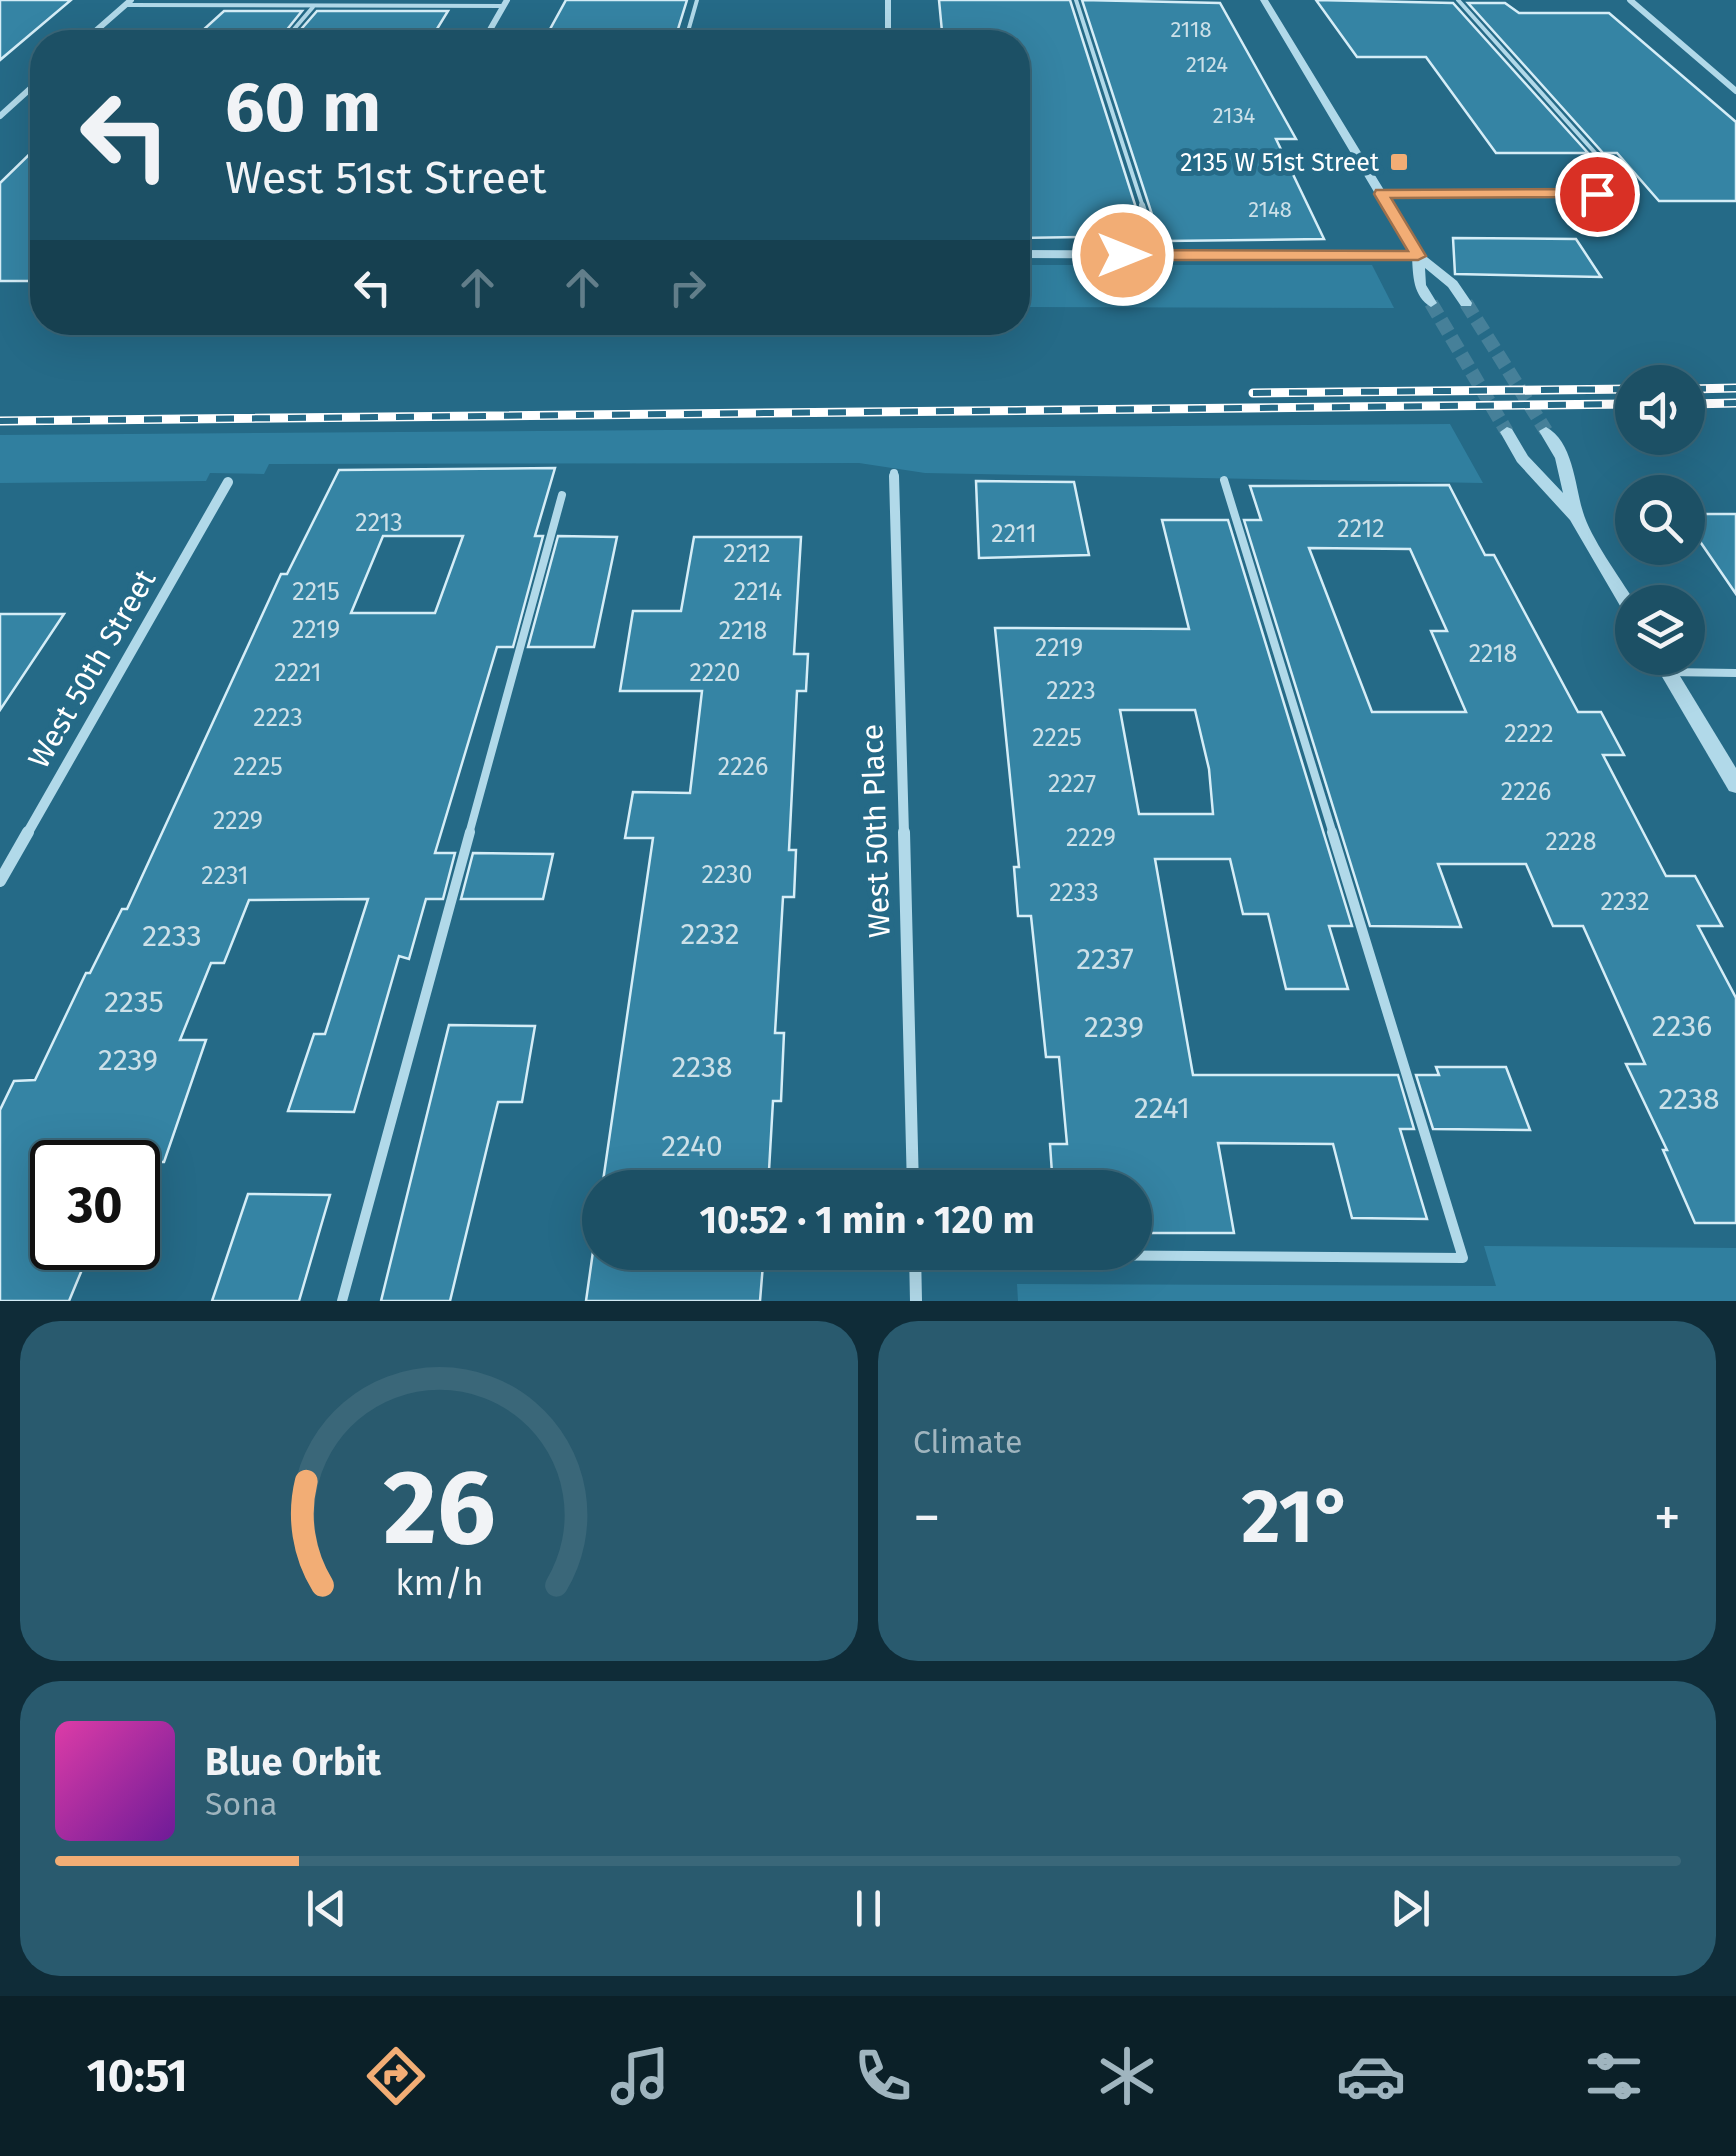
<!DOCTYPE html>
<html lang="en">
<head>
<meta charset="utf-8">
<style>
  body { margin:0; font-family:"Fira Sans",sans-serif; background:#295a6e; color:#f1f3f6; height:100vh; display:flex; flex-direction:column; font-size:38px; white-space:nowrap }
  * { box-sizing:border-box; margin:0 }
  p { font-size:32px; color:#a0b5bf }
  .icon { flex:none; width:55px; height:55px; fill:none; stroke:currentColor; stroke-width:2; stroke-linecap:round; stroke-linejoin:round }
  .map { position:relative; height:1301px; overflow:hidden }
  .panel { display:flex; flex-direction:column; gap:20px; padding:20px; background:#0f2c38; flex:1 }
  .panel>* { flex:none }
  .hud { position:absolute; left:30px; top:30px; width:1000px; height:305px; border-radius:40px; box-shadow:0 10px 40px #0002,0 0 0 2px #3a6779; background:#1c5065; color:#f1f3f6; overflow:hidden }
  .fabs { position:absolute; left:1615px; top:365px; display:grid; gap:20px }
  .fabs a { display:grid; place-items:center; width:90px; height:90px; border-radius:50%; background:#1c5065; box-shadow:0 10px 40px #0002,0 0 0 2px #3a6779; font-size:50px }
  .speed { position:absolute; left:30px; top:1140px; display:flex; gap:20px; font-size:50px; font-weight:700; text-align:center }
  .speed>* { display:grid; place-content:center; width:130px; height:130px; border-radius:50%; background:#1c5065; box-shadow:0 10px 40px #0002,0 0 0 2px #3a6779; line-height:1 }
  .speed .limit { border:5px solid #111; border-radius:15px; background:#fff; color:#111 }
  .pin { position:absolute; display:grid; place-items:center; width:85px; height:85px; color:#fff; margin:-42px; border:5px solid #fff; border-radius:50%; box-shadow:0 2px 10px #0007 }
  .me { position:absolute; width:110px; margin:-55px; rotate:90deg; stroke-linejoin:round; filter:drop-shadow(0 0 8px #0008) }
  .turn { display:flex; align-items:center; gap:35px; height:210px; padding:0 30px; font-size:45px }
  .turn .icon { width:130px; height:130px; stroke-width:2.5 }
  .turn b { display:block; font-size:70px; line-height:85px }
  .lanes { display:flex; align-items:center; height:95px; padding:0 30px; background:#0003; justify-content:center; gap:50px; direction:ltr }
  .lanes .off { opacity:.35 }
  .big { font-size:75px; font-weight:700; line-height:1.1 }
  .panel .widget { flex:1; display:flex; flex-direction:column; justify-content:center; gap:15px; min-width:0; padding:0 35px; border-radius:40px; background:#295a6e }
  .panel .dial { align-items:center; gap:0 }
  .dial svg { height:260px; overflow:visible; fill:none; stroke:#3a6779; stroke-width:7; stroke-linecap:round; text-anchor:middle }
  .dial text { fill:#f1f3f6; stroke:none }
  .song { display:flex; align-items:center; gap:30px }
  .cover { width:120px; height:120px; border-radius:15px; background:linear-gradient(135deg,hsl(320 70% 55%),hsl(280 70% 35%)) }
  .played { height:10px; border-radius:5px; background:linear-gradient(90deg,#f2ad75 15%,#3a6779 15%) }
  .keys { display:flex; justify-content:space-around; direction:ltr }
  .heat { display:flex; justify-content:space-between; align-items:center; font-size:55px; direction:ltr }
  .panel .tiles { flex:1; display:grid; gap:20px; grid-template-columns:1fr 1fr }
  .widget:last-child { grid-column:span 2 }
  .trip { position:absolute; left:582px; top:1170px; width:570px; height:100px; border-radius:50px; background:#1c5065; box-shadow:0 10px 40px #0002,0 0 0 2px #3a6779; font-weight:700; line-height:100px; text-align:center }
  .menu { display:flex; height:160px; justify-content:space-around; align-items:center; background:#0b2028; color:#a0b5bf }
  .menu .icon { width:70px; height:70px }
  .menu .selected { color:#f2ad75 }
  .menu b { font-size:45px; color:#f1f3f6 }
  .map>svg:first-child { display:block }
  .green { fill:#307f9f }
  .building { fill:#3584a4; stroke:#d5edf7; stroke-width:2.5; fill-rule:evenodd }
  .lines { fill:none; stroke-linecap:round; stroke-linejoin:round }
  .tertiary-tunnel { stroke:#468099; stroke-width:14; stroke-dasharray:14 6; stroke-linecap:butt }
  .service-far3 { stroke:#b1d9e9; stroke-width:4 }
  .service-far2 { stroke:#b1d9e9; stroke-width:6 }
  .service-far1 { stroke:#b1d9e9; stroke-width:8 }
  .service { stroke:#b1d9e9; stroke-width:10 }
  .minor-far3 { stroke:#b1d9e9; stroke-width:6 }
  .minor-far2 { stroke:#b1d9e9; stroke-width:8 }
  .minor-far1 { stroke:#b1d9e9; stroke-width:10 }
  .minor { stroke:#b1d9e9; stroke-width:12 }
  .tertiary { fill:#b1d9e9; fill-rule:evenodd }
  .rail-casing { stroke:#fff; stroke-width:9 }
  .rail { stroke:#256a87; stroke-width:6; stroke-dasharray:18; stroke-linecap:butt }
  .route { fill:#f2ad75; stroke:#9d704c; stroke-width:2.5 }
  .poi-dot { fill:#f2ad75; stroke:#256a87; stroke-width:4 }
  .labels { text-anchor:middle; stroke-width:10; stroke-linejoin:round; paint-order:stroke }
  .far-number-label { font-size:22px; fill:#cce0e8 }
  .far-poi-label { font-size:25px; fill:#fff; stroke:#256a87; text-anchor:end }
  .number-label { font-size:25px; fill:#cce0e8 }
  .street-label { font-size:30px; fill:#fff; stroke:#256a87 }
  .near-number-label { font-size:30px; fill:#cce0e8 }
</style>
</head>
<body>
<div class="map">
<svg width="1736" height="1301" viewBox="0 0 1736 1301">
  <rect width="100%" height="100%" fill="#256a87"/>
  <g class="green">
    <polygon points="1018,265 1372,265 1394,308 1018,307"/>
    <polygon points="1450,424 1483,483 925,473 859,463 269,464 264,474 210,473 206,481 0,483 0,435"/>
    <polygon points="1484,1246 1736,1248 1736,1301 1018,1301 1017,1284 1496,1286"/>
  </g>
  <g class="building">
    <polygon points="0,0 71,0 0,60"/>
    <polygon points="566,0 687,0 674,42 543,42"/>
    <polygon points="939,0 1070,0 1145,236 1018,238 1018,42 943,42"/>
    <polygon points="1082,0 1220,3 1296,139 1276,139 1324,239 1166,241 1165,236 1159,236"/>
    <polygon points="1316,0 1453,3 1588,153 1496,153 1426,57 1357,57"/>
    <polygon points="1468,3 1505,3 1519,13 1609,13 1736,122 1736,201 1659,201 1617,153 1603,153"/>
    <polygon points="224,11 302,11 277,42 190,42"/>
    <polygon points="317,11 448,11 429,42 290,42"/>
    <polygon points="42,142 42,281 0,281 0,183"/>
    <polygon points="1453,238 1576,239 1601,277 1455,274"/>
    <path d="M 555,468 L 535,536 L 543,536 L 513,647 L 497,647 L 435,853 L 455,853 L 443,899 L 426,899 L 409,959 L 399,956 L 354,1112 L 288,1111 L 314,1034 L 325,1034 L 368,899 L 249,900 L 224,963 L 211,963 L 180,1040 L 206,1040 L 164,1162 L 52,1162 L 52,1248 L 91,1248 L 69,1301 L 0,1301 L 0,1110 L 14,1081 L 35,1080 L 86,973 L 90,973 L 122,909 L 127,909 L 281,574 L 287,574 L 339,470 ZM 383,536 L 463,536 L 435,613 L 351,613 Z"/>
    <polygon points="976,481 1074,482 1089,555 979,558"/>
    <path d="M 1449,485 L 1485,555 L 1494,555 L 1578,712 L 1601,712 L 1624,755 L 1603,755 L 1666,876 L 1695,876 L 1722,926 L 1698,926 L 1736,998 L 1736,1223 L 1695,1223 L 1663,1150 L 1667,1150 L 1626,1064 L 1645,1064 L 1583,926 L 1553,926 L 1526,864 L 1438,864 L 1461,927 L 1370,926 L 1244,520 L 1261,520 L 1250,486 ZM 1309,548 L 1410,549 L 1447,631 L 1431,631 L 1466,712 L 1372,712 Z"/>
    <polygon points="1688,514 1736,514 1736,594 1688,524"/>
    <path d="M 1162,520 L 1228,520 L 1352,926 L 1329,926 L 1348,989 L 1286,989 L 1268,914 L 1243,914 L 1230,859 L 1155,859 L 1193,1075 L 1398,1075 L 1414,1129 L 1400,1129 L 1427,1219 L 1352,1218 L 1333,1144 L 1218,1143 L 1234,1233 L 1135,1233 L 1135,1188 L 1053,1188 L 1050,1144 L 1067,1144 L 1059,1057 L 1046,1057 L 1031,916 L 1018,916 L 1014,867 L 1019,867 L 995,628 L 1189,629 ZM 1120,710 L 1195,710 L 1209,769 L 1213,814 L 1139,814 Z"/>
    <polygon points="558,536 617,537 594,647 528,647"/>
    <polygon points="694,537 801,537 794,654 808,654 806,691 797,691 789,850 796,850 794,897 783,897 775,1033 784,1033 781,1101 773,1101 768,1188 602,1188 653,838 625,838 633,792 690,793 702,691 620,691 633,611 681,611"/>
    <polygon points="0,614 64,614 0,710"/>
    <polygon points="473,853 553,854 543,899 461,899"/>
    <polygon points="449,1025 535,1026 522,1102 498,1102 450,1301 381,1301"/>
    <polygon points="1436,1067 1506,1067 1530,1130 1433,1129 1416,1075 1439,1075"/>
    <polygon points="248,1194 330,1195 299,1301 212,1301"/>
    <polygon points="600,1202 600,1252 764,1252 760,1301 586,1301"/>
  </g>
  <g class="lines">
    <g class="tertiary-tunnel">
      <polyline points="1431,303 1507,432"/>
      <polyline points="1466,303 1546,431"/>
    </g>
    <g class="service-far3">
      <polyline points="1076,0 1143,207"/>
      <polyline points="1458,0 1632,194"/>
      <polyline points="125,5 504,6"/>
      <polyline points="283,42 313,7"/>
      <polyline points="685,42 697,0"/>
      <polyline points="1381,194 1632,194"/>
    </g>
    <polyline class="service-far2" points="1142,205 1158,255"/>
    <g class="service-far1">
      <polyline points="1224,480 1333,834"/>
      <polyline points="1668,672 1736,673"/>
      <polyline points="469,834 562,495"/>
    </g>
    <g class="service">
      <polyline points="915,1254 1463,1258 1332,832"/>
      <polyline points="342,1301 470,832"/>
    </g>
    <g class="minor-far3">
      <polyline points="888,0 888,42"/>
      <polyline points="1630,0 1736,91"/>
      <polyline points="83,42 131,0"/>
      <polyline points="483,42 507,0"/>
      <polyline points="0,116 42,78"/>
    </g>
    <g class="minor-far2">
      <polyline points="1018,254 1418,256"/>
      <polyline points="894,473 894,478"/>
    </g>
    <g class="minor-far1">
      <polyline points="894,476 904,834"/>
      <polyline points="27,834 228,482"/>
    </g>
    <g class="minor">
      <polyline points="904,832 913,1188"/>
      <polyline points="0,881 28,832"/>
      <polyline points="915,1252 916,1301"/>
    </g>
    <g class="tertiary">
      <path d="M 1260,0 L 1268,0 L 1423,254 L 1457,281 L 1472,303 L 1471,306 L 1461,306 L 1448,287 L 1425,268 L 1426,285 L 1437,303 L 1431,307 C 1413,296 1413,276 1412,256 Z"/>
      <path d="M 1507,427 L 1512,429 L 1528,456 L 1563,493 L 1555,458 L 1539,431 L 1546,427 C 1573,441 1575,486 1583,512 C 1590,537 1620,578 1635,602 L 1632,602 L 1632,618 L 1626,616 L 1570,520 L 1517,462 L 1500,432 Z"/>
      <polygon points="1651,658 1669,658 1736,768 1736,793 1729,791"/>
    </g>
    <defs>
      <g id="rail">
        <polyline points="1688,389 1736,388"/>
        <polyline points="1253,393 1632,389"/>
        <polyline points="1688,404 1736,403"/>
        <polyline points="0,421 1632,404"/>
      </g>
    </defs>
    <use href="#rail" class="rail-casing"/>
    <use href="#rail" class="rail"/>
  </g>
  <polygon class="route" points="1597,189 1602,191 1602,197 1391,198 1426,256 1418,260 1123,260 1115,255 1123,250 1408,251 1374,194 1376,190"/>
  <rect class="poi-dot" x="1389" y="152" width="20" height="20" rx="5"/>
  <g class="labels">
    <g class="far-number-label">
      <text x="1191" y="37">2118</text>
      <text x="1207" y="72">2124</text>
      <text x="1234" y="123">2134</text>
      <text x="1270" y="217">2148</text>
    </g>
    <g class="far-poi-label">
      <text x="1379" y="171">2135 W 51st Street</text>
    </g>
    <g class="number-label">
      <text x="379" y="531">2213</text>
      <text x="1361" y="537">2212</text>
      <text x="1014" y="542">2211</text>
      <text x="747" y="562">2212</text>
      <text x="316" y="600">2215</text>
      <text x="758" y="600">2214</text>
      <text x="316" y="638">2219</text>
      <text x="743" y="639">2218</text>
      <text x="1059" y="656">2219</text>
      <text x="1493" y="662">2218</text>
      <text x="298" y="681">2221</text>
      <text x="715" y="681">2220</text>
      <text x="1071" y="699">2223</text>
      <text x="278" y="726">2223</text>
      <text x="1529" y="742">2222</text>
      <text x="1057" y="746">2225</text>
      <text x="258" y="775">2225</text>
      <text x="743" y="775">2226</text>
      <text x="1072" y="792">2227</text>
      <text x="1526" y="800">2226</text>
      <text x="238" y="829">2229</text>
      <text x="1091" y="846">2229</text>
      <text x="1571" y="850">2228</text>
      <text x="727" y="883">2230</text>
      <text x="225" y="884">2231</text>
      <text x="1074" y="901">2233</text>
      <text x="1625" y="910">2232</text>
    </g>
    <g class="street-label">
      <text transform="translate(92 669) rotate(-60)" y="10">West 50th Street</text>
      <text transform="translate(876 831) rotate(-92)" y="10">West 50th Place</text>
    </g>
    <g class="near-number-label">
      <text x="710" y="944">2232</text>
      <text x="172" y="946">2233</text>
      <text x="1105" y="969">2237</text>
      <text x="134" y="1012">2235</text>
      <text x="1682" y="1036">2236</text>
      <text x="1114" y="1037">2239</text>
      <text x="128" y="1070">2239</text>
      <text x="702" y="1077">2238</text>
      <text x="1689" y="1109">2238</text>
      <text x="1162" y="1118">2241</text>
      <text x="692" y="1156">2240</text>
    </g>
  </g>
</svg>
<div class="fabs">
<a><svg class="icon" aria-label="sound" viewBox="0 0 24 24"><path d="M4 9h4l5-4v14l-5-4H4zM17 9q2 3 0 6"/></svg></a>
<a><svg class="icon" aria-label="search" viewBox="0 0 24 24"><circle cx="10" cy="10" r="6"/><path d="M15 15l6 6"/></svg></a>
<a><svg class="icon" aria-label="layers" viewBox="0 0 24 24"><path d="M12 4l9 5-9 5-9-5zM3 14l9 5 9-5"/></svg></a>
</div>
<div class="speed"><div class="limit">30</div></div>
<div class="pin" style="left:1597px;top:194px;background:#d93025"><svg class="icon" aria-label="arrive" viewBox="0 0 24 24"><path d="M6 21V4h12l-3 4 3 4H6"/></svg></div>
<svg class="me" style="left:1123px;top:255px" viewBox="-20 -20 40 40"><circle r="17" fill="#f2ad75" stroke="#fff" stroke-width="3"/><path d="M0-11L8 9 0 5-8 9z" fill="#fff"/></svg>
<div class="trip">10:52 · 1 min · 120 m</div>
<div class="hud">
<div class="turn"><svg class="icon" aria-label="left" viewBox="0 0 24 24"><path d="M17 20v-9H6M10 6l-5 5 5 5"/></svg><div><b>60 m</b>West 51st Street</div></div>
<div class="lanes"><svg class="icon" aria-label="left" viewBox="0 0 24 24"><path d="M17 20v-9H6M10 6l-5 5 5 5"/></svg><svg class="icon off" aria-label="ahead" viewBox="0 0 24 24"><path d="M12 20V5M6 11l6-6 6 6"/></svg><svg class="icon off" aria-label="ahead" viewBox="0 0 24 24"><path d="M12 20V5M6 11l6-6 6 6"/></svg><svg class="icon off" aria-label="right" viewBox="0 0 24 24"><path d="M7 20v-9h11M14 6l5 5-5 5"/></svg></div>
</div>
</div>
<section class="panel">
<div class="tiles">
<div class="widget dial"><svg viewBox="0 0 100 80">
<path d="M14 69A42 42 0 1 1 86 69"/>
<path d="M14 69A42 42 0 0 1 9 37" stroke="#f2ad75"/>
<text x="50" y="56" font-size="32" font-weight="700">26</text>
<text x="50" y="72" font-size="11">km/h</text>
</svg></div>
<div class="widget"><p>Climate</p>
<div class="heat"><a>−</a><b class="big">21°</b><a>+</a></div>
</div>
<div class="widget">
<div class="song"><i class="cover"></i><div><b>Blue Orbit</b><p>Sona</p></div></div>
<div class="played"></div>
<div class="keys"><svg class="icon" aria-label="previous" viewBox="0 0 24 24"><path d="M18 5L8 12l10 7zM5 5v14"/></svg><svg class="icon" aria-label="pause" viewBox="0 0 24 24"><path d="M8 5v14M16 5v14"/></svg><svg class="icon" aria-label="next" viewBox="0 0 24 24"><path d="M6 5l10 7-10 7zM19 5v14"/></svg></div>
</div>
</div>
</section>
<nav class="menu">
<b>10:51</b>
<svg class="icon selected" aria-label="directions" viewBox="0 0 24 24"><path d="M12 3l9 9-9 9-9-9zM9 14v-3h6M13 9l2 2-2 2"/></svg>
<svg class="icon" aria-label="music" viewBox="0 0 24 24"><path d="M9 18V5l10-2v13"/><circle cx="6" cy="18" r="3"/><circle cx="16" cy="16" r="3"/></svg>
<svg class="icon" aria-label="phone" viewBox="0 0 24 24"><path d="M5 4h4l2 5-3 2q2 4 5 5l2-3 5 2v4C11 20 4 13 5 4z"/></svg>
<svg class="icon" aria-label="climate" viewBox="0 0 24 24"><path d="M12 3v18M4 7l16 10M4 17L20 7"/></svg>
<svg class="icon" aria-label="car" viewBox="0 0 24 24"><path d="M5 17H2v-5l4-1 3-4h7l3 4 3 1v5h-3M9 17h6M6 11h13"/><circle cx="7" cy="17" r="2"/><circle cx="17" cy="17" r="2"/></svg>
<svg class="icon" aria-label="filters" viewBox="0 0 24 24"><path d="M4 7h16M4 17h16"/><circle cx="9" cy="7" r="2"/><circle cx="15" cy="17" r="2"/></svg>
</nav>
</body>
</html>
